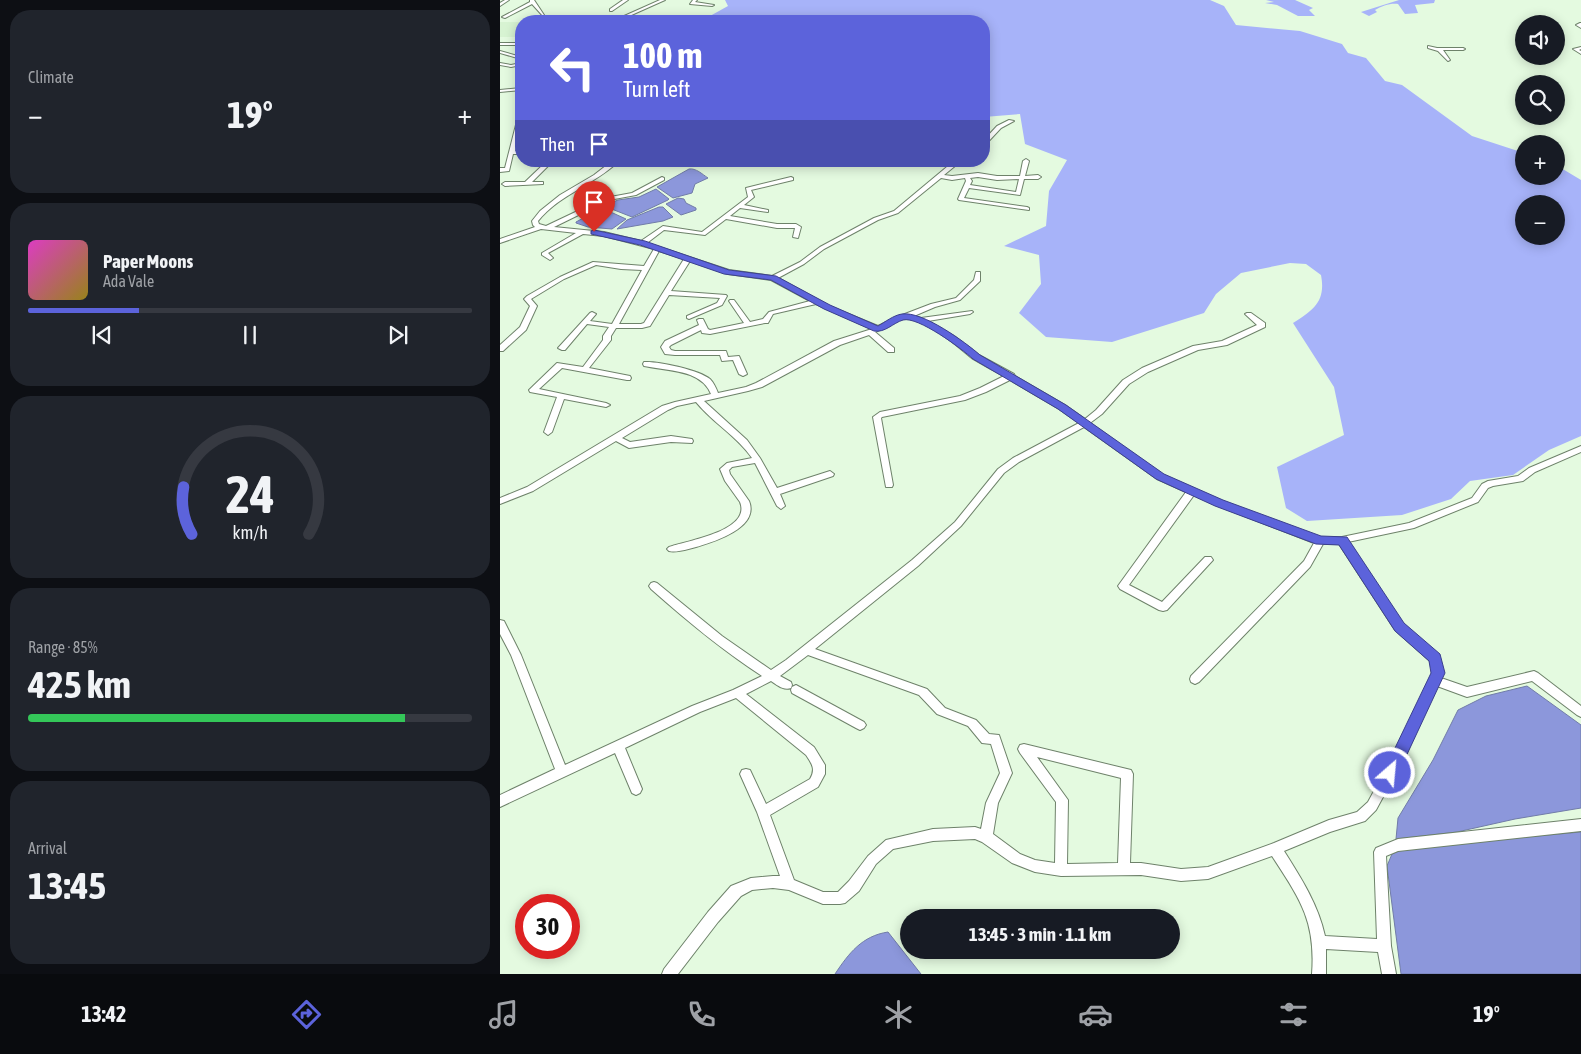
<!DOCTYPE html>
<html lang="en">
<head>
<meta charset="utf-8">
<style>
  body { margin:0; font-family:"Asap Condensed",sans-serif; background:#20242c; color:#f1f3f6; height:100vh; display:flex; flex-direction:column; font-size:19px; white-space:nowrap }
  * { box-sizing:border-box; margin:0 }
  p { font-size:16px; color:#9ea1a6 }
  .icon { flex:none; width:28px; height:28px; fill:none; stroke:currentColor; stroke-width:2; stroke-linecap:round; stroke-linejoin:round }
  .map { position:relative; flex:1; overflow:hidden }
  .drawer { display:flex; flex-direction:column; gap:10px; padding:10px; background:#0d0f14; width:500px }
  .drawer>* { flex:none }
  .hud { position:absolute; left:15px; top:15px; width:475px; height:152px; border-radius:20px; box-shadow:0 2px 12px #0003; background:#5c63db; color:#fff; overflow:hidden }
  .tools { position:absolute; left:1015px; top:15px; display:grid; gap:10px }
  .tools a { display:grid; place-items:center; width:50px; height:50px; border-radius:50%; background:#171b24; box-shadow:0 2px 12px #0003; font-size:25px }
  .speed { position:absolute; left:15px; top:894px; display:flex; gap:10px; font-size:25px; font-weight:700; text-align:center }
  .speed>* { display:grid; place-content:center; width:65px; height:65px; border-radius:50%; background:#171b24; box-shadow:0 2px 12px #0003; line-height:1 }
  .speed .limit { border:8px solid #d22; background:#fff; color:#111 }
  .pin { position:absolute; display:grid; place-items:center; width:42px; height:42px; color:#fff; margin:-51px -21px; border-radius:50% 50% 50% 0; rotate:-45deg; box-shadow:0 0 5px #0007 }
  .pin .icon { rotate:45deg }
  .me { position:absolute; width:55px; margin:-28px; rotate:27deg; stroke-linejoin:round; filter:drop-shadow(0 0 4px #0008) }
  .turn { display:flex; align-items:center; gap:18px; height:105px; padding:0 25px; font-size:22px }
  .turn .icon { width:65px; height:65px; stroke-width:2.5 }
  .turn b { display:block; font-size:35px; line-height:42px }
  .then { display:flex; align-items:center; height:48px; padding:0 25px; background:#0003; gap:10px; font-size:19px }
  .big { font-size:38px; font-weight:700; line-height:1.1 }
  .drawer .widget { flex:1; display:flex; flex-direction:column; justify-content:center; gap:8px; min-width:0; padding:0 18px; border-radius:20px; background:#20242c }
  .drawer .dial { align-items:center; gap:0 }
  .dial svg { height:130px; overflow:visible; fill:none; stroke:#363941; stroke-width:7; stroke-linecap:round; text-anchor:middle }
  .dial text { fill:#f1f3f6; stroke:none }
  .song { display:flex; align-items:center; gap:15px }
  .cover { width:60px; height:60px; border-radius:8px; background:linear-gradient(135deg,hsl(310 70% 55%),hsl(50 70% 35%)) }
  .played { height:5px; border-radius:2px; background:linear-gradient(90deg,#5c63db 25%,#363941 25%) }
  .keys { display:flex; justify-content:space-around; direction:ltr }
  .heat { display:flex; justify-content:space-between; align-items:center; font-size:28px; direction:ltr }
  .charge { height:8px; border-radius:4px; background:linear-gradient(90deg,#34c759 85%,#363941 0) }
  .trip { position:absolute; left:400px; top:909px; width:280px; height:50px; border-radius:25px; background:#171b24; box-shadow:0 2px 12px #0003; font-weight:700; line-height:50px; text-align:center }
  .tabs { display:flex; height:80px; justify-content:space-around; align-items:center; background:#090b0e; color:#9ea1a6 }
  .tabs .icon { width:35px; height:35px }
  .tabs .current { color:#5c63db }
  .tabs b { font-size:22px; color:#f1f3f6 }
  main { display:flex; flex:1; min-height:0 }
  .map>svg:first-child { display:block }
  .built { fill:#d7f3d2 }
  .forest { fill:#a7b3f9; fill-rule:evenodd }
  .water { fill:#8c97db; stroke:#717ca8 }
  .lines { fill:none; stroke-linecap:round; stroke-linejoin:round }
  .minor-casing { stroke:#6e826a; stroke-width:2 }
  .minor { fill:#fff; fill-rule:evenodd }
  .route { fill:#5c63db; stroke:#3c408e }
</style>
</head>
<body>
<main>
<section class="drawer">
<div class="widget"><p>Climate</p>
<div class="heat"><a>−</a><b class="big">19°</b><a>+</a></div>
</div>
<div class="widget">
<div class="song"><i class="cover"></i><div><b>Paper Moons</b><p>Ada Vale</p></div></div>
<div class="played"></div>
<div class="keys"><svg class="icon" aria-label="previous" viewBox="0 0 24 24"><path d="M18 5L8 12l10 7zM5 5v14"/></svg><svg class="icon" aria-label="pause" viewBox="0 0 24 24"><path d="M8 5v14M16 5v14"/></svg><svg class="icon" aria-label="next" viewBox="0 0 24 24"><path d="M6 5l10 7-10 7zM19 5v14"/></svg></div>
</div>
<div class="widget dial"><svg viewBox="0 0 100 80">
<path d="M14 69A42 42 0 1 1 86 69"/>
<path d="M14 69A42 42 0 0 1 9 40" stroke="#5c63db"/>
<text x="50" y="56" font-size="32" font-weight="700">24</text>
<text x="50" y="72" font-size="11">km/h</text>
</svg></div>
<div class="widget"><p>Range · 85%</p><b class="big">425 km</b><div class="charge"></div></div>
<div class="widget"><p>Arrival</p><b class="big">13:45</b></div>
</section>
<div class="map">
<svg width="1081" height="974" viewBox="0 0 1081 974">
  <rect width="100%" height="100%" fill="#e4fae0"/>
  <rect class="built" x="0" y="22" width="21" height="15"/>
  <g class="forest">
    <path d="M 225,0 L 710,0 L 724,6 L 736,25 L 800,31 L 842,44 L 848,53 L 866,58 L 885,81 L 902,85 L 972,136 L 1024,153 L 1024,176 L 1056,176 L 1056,165 L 1081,180 L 1081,436 L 1049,450 L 1013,475 L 970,481 L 951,499 L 902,515 L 807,521 L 786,508 L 777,467 L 844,435 L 834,387 L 793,323 C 814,310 826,301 821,275 L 806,264 L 790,263 L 741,273 L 716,294 L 704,313 L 612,342 L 546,337 L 519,313 L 541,284 L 539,255 L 504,246 L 546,226 L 549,191 L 567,160 L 525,144 L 520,114 L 484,117 L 484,21 L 155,21 L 159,15 L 210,16 L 228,6 ZM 1024,204 L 1056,204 L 1056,236 L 1024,236 Z"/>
    <polygon points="766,0 795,0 813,8 809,10 815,16 798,16 777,5 765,3 774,2"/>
    <path d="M 899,0 L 935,0 L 934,3 L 915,5 L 918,13 L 905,14 L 898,4 C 890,3 882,6 875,10 L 877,12 L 869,16 L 861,12 Z"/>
  </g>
  <g class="water">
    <path d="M 189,169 C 196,168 202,174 208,178 L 195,184 L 192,193 L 173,198 L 157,187 Z"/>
    <polygon points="156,189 169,199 168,200 132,217 104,206 118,200 139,197"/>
    <polygon points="178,198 184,199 186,203 196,208 196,210 181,215 166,204"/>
    <polygon points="159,207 163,207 173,217 163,221 117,229 127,220"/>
    <polygon points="100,209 104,209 126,219 112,229 88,227 76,223 76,222"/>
    <polygon points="1027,686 1081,725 1081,808 1015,819 957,832 896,839 898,818 933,760 958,710 986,696"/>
    <polygon points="1081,832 1081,974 901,974 887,866 892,854 904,848"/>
    <path d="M 388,932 L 421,974 L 335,974 C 349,953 362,936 388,932 Z"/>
  </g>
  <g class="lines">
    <defs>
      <g id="minor">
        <polygon points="5,0 9,0 0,6 0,3"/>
        <polygon points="30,0 34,0 44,15 42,15 32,4 5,18 2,17 30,2"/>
        <polygon points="123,0 128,0 112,11 110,11 110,9"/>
        <polygon points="160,0 165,0 118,21 113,21"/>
        <polygon points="193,0 197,0 195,2 214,5 212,6 190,4"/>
        <polygon points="1080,23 1081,23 1081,28 1076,25"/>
        <rect x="0" y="43" width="21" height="2"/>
        <polygon points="928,46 937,48 963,48 965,49 963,50 943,50 950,60 948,61 938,51 928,48"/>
        <polygon points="1081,47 1081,49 1079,50 1081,51 1081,54 1073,49"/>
        <polygon points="0,51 21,57 21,59 0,53"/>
        <polygon points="0,63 11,65 21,63 21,65 11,67 0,65"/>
        <polygon points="21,88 21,90 0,92 0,90"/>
        <polygon points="19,113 21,113 21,124 15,151 21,150 21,154 13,154 9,171 0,172 0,168 5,168"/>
        <polygon points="509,120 514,121 501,128 486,144 484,145 484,140 497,126"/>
        <path d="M 526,159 L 529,161 L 525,176 L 538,175 L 541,177 L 538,179 L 524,179 L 520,195 L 469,188 L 464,198 L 527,207 L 529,208 L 529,210 L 459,200 L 458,199 L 466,181 L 465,178 L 452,180 L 441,178 L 398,213 L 378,220 L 324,249 L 304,264 L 278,278 L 329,306 L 378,326 L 397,317 L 431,304 L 456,298 L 474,280 L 476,272 L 480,272 L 480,281 L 460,300 L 435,307 L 414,316 L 421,318 L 472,311 L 473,312 L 470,314 L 428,321 L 454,336 L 479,355 L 514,374 L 515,376 L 565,405 L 585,419 L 596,410 L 623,380 L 642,368 L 693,346 L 722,341 L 757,325 L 745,314 L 747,313 L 751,313 L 765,323 L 765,327 L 727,345 L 698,350 L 648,372 L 629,384 L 602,414 L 590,423 L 663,475 L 722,501 L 821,538 L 842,537 L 909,523 L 972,498 L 982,484 L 988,481 L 1018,476 L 1029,468 L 1081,446 L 1081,452 L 1035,472 L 1023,481 L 993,486 L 988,488 L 978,502 L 914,528 L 848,542 L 903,624 L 939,656 L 943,673 L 941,678 L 967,687 L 1034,671 L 1038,673 L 1081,706 L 1081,717 L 1077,715 L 1032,681 L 967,697 L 937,686 L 903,760 L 876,810 L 865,821 L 830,832 L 784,851 C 801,878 818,904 825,936 L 877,939 L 874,852 L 876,848 L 898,839 L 1081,819 L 1081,831 L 898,851 L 886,856 L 891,946 L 896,974 L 882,974 L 878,952 L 826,949 L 826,974 L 812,974 C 816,921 800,899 772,856 L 708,879 L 681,881 L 641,875 L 561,876 L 535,872 L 512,863 L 482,842 L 475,839 L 433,841 L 393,849 L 376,864 L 359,891 L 345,903 L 340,904 L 323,904 L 289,890 L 273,888 L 252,890 L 241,896 L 218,922 L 178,974 L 162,974 L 164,969 L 208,912 L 231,886 L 251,878 L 273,876 L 280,876 L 257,812 L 240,774 L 242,770 L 246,769 L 250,770 L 266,804 L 310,779 C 316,769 312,764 306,755 L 236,698 L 200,712 L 125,748 L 142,789 L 140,793 L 136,795 L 132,793 L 115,753 L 0,807 L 0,795 L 55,769 L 11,655 L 0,634 L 0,620 L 4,621 L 21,655 L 65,765 L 192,706 L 233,690 L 262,676 C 222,650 186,620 151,589 L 149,586 L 151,583 L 154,582 L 157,583 L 222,636 L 271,670 L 286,660 L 412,560 L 455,522 L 498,469 L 513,458 L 579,423 L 559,409 L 510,380 L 486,392 L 465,400 L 382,417 L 381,418 L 393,485 L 392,487 L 386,487 L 373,417 L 380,412 L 460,396 L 480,388 L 504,376 C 494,371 483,365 473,359 C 458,347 424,315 403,319 C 393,321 384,329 375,332 L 394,348 L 394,352 L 388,352 L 369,335 L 340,345 L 262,387 L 248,391 L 204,401 L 247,440 L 260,458 L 277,488 L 330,471 L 334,474 L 333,476 L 280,494 L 285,506 L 281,509 L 277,506 L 255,463 L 232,467 L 229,470 L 230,474 L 249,501 C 260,528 213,542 196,547 C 187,549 177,553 169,551 L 167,549 L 169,547 C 186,541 252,531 240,502 L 225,481 L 220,469 L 227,463 L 252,458 C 237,436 213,423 196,402 L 177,406 L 168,410 L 122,438 L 130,442 L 171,436 L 192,439 L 193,441 L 192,443 L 171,442 L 129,448 L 116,441 L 33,491 L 0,504 L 0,498 L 27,487 L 162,406 L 175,402 L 211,394 C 201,369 167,371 144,366 L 143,364 L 144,362 C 158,361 199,370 210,379 C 214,383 216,388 218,393 L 246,387 L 256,383 L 334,341 L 372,329 L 316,304 L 273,314 L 268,323 L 265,323 L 210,334 L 202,333 L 201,330 L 171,345 L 169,347 L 171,350 L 175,351 L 226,351 L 228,357 L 239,356 L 247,374 L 243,376 L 239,374 L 233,360 L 222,361 L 220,355 L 175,355 L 165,354 L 161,347 L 165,341 L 199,325 L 197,320 L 199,319 L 203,319 L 208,329 L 210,330 L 244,323 L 229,301 L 230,300 L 234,300 L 250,322 L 263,319 L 269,312 L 310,301 L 271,280 L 228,274 L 190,261 L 171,291 L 226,295 L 227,296 L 222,305 L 189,319 L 187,318 L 187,316 L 217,303 L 220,298 L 169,295 L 150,326 L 142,328 L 116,328 L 111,336 L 111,340 L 89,368 L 130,376 L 131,378 L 130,380 L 127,380 L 62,368 L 39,389 L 106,403 L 110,405 L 106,407 L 64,399 L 52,432 L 48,435 L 44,432 L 57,397 L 30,392 L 29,390 L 57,363 L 83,367 L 103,340 L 103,336 L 109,327 L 87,324 L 65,350 L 62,350 L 58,348 L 90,313 L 92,312 L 96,314 L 90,321 L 112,324 L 142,270 L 121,269 L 96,265 L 64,279 L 31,299 L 37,306 L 26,330 L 3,351 L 0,351 L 0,345 L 20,327 L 30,306 L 24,299 L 27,296 L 60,277 L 93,262 L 144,266 L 154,249 L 104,236 L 83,234 L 48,253 L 53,258 L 50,260 L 42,255 L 42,253 L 76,233 L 41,229 L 0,243 L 0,239 L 35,227 L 33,225 L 32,221 L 40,211 L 60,195 L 94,175 L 112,161 L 119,161 C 94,185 60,194 38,221 L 39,224 L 46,226 L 105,198 L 132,193 L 162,177 L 164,178 L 164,180 L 136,195 L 109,200 L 54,227 L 104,232 L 141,241 L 163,226 L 202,232 L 248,197 L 246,188 L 291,177 L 293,178 L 293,180 L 251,190 L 254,197 L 244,205 L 268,210 L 268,212 L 240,208 L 230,216 L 277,224 L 296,224 L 301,227 L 298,238 L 293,237 L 295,228 L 277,228 L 226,219 L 205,235 L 164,230 L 147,243 L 229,270 L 272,276 L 300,262 L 320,247 L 374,218 L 394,211 L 454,161 L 461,161 L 444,175 L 452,176 L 478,173 L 497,176 L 520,176 L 523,161 ZM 478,177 L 497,180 L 519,179 L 516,192 L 470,185 L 472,181 L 470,178 ZM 159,251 L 184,259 L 144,323 L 141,324 L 119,324 ZM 584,427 L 657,479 L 686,492 L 618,586 L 620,589 L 659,610 L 663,611 L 667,610 L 713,560 L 711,557 L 705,557 L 662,602 L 629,585 L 694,495 L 716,505 L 814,543 L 804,561 L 691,676 L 690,679 L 691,682 L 695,684 L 699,682 L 810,567 L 823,544 L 839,544 L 895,630 L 930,661 L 933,673 L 895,752 L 868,802 L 857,812 L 829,820 L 774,843 L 708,867 L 681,869 L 641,863 L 630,863 L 633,774 L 631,770 L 524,744 L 520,745 L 518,749 L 520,753 L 556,802 L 555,863 L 535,860 L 520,854 L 493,834 L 498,803 L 512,773 L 499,735 L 489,734 L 476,720 L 445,708 L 427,689 L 315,649 L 418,566 L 461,526 L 504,473 L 519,462 ZM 308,655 L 419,695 L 437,714 L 468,726 L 482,743 L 491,744 L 500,773 L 486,803 L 481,829 L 475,827 L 433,829 L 386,840 L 368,856 L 349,881 L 338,892 L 323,892 L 294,880 L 270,815 L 318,787 L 325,774 L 325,765 L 314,747 L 246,694 L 271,681 C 277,685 284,691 291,688 L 292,685 L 291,682 L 280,676 ZM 537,757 L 621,778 L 618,863 L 567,864 L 568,800 Z"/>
        <polygon points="47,161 53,161 32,182 43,182 43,184 5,186 2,184 5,182 25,182"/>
        <polygon points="296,685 364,722 366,725 364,728 360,730 356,728 292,693 291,690 292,687"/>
      </g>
    </defs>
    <use href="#minor" class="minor-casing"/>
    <use href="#minor" class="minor"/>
  </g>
  <path class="route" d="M 94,230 L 145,241 L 229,270 L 276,276 L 330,305 L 378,326 C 385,322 394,315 402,314 C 423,311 465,342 480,355 L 566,405 L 664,474 L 723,500 L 821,536 L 847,537 L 904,623 L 940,654 L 945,673 L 896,778 L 890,780 L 885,778 L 883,773 L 931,673 L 929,661 L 895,631 L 839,545 L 816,544 L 715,506 L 656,479 L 558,409 L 473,359 C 462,349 418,316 403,320 C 393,323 385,333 374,331 L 324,309 L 271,280 L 224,274 L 140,245 L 91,234 L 91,231 Z"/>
</svg>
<div class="tools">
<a><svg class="icon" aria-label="sound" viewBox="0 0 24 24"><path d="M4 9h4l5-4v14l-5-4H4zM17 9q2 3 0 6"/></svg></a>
<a><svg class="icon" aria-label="search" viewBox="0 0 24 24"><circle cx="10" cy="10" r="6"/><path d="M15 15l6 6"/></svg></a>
<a>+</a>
<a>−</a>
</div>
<div class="speed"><div class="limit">30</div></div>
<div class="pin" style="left:94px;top:232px;background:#d93025"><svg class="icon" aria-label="arrive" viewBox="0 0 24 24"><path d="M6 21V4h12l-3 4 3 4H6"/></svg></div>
<svg class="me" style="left:890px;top:773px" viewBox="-20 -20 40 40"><circle r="17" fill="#5c63db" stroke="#fff" stroke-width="3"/><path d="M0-11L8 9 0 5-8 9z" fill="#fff"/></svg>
<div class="trip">13:45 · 3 min · 1.1 km</div>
<div class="hud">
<div class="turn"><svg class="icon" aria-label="left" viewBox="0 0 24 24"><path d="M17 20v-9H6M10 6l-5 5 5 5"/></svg><div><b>100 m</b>Turn left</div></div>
<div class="then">Then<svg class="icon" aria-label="arrive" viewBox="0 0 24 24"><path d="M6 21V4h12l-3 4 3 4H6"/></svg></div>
</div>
</div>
</main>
<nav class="tabs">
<b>13:42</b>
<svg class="icon current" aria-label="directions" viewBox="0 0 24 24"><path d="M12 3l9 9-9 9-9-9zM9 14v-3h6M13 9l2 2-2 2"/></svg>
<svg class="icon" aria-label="music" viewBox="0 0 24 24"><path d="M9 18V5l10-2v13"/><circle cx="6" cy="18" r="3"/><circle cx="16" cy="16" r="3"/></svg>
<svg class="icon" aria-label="phone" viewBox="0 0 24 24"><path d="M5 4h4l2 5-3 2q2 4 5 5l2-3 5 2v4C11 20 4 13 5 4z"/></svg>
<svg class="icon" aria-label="climate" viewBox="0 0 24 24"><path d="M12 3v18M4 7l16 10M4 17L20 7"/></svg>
<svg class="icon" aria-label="car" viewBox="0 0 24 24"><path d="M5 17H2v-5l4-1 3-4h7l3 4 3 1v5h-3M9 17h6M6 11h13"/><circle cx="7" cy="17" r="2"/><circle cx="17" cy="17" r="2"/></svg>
<svg class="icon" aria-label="filters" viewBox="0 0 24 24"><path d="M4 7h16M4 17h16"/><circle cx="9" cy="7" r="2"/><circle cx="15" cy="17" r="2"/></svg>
<b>19°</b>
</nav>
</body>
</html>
